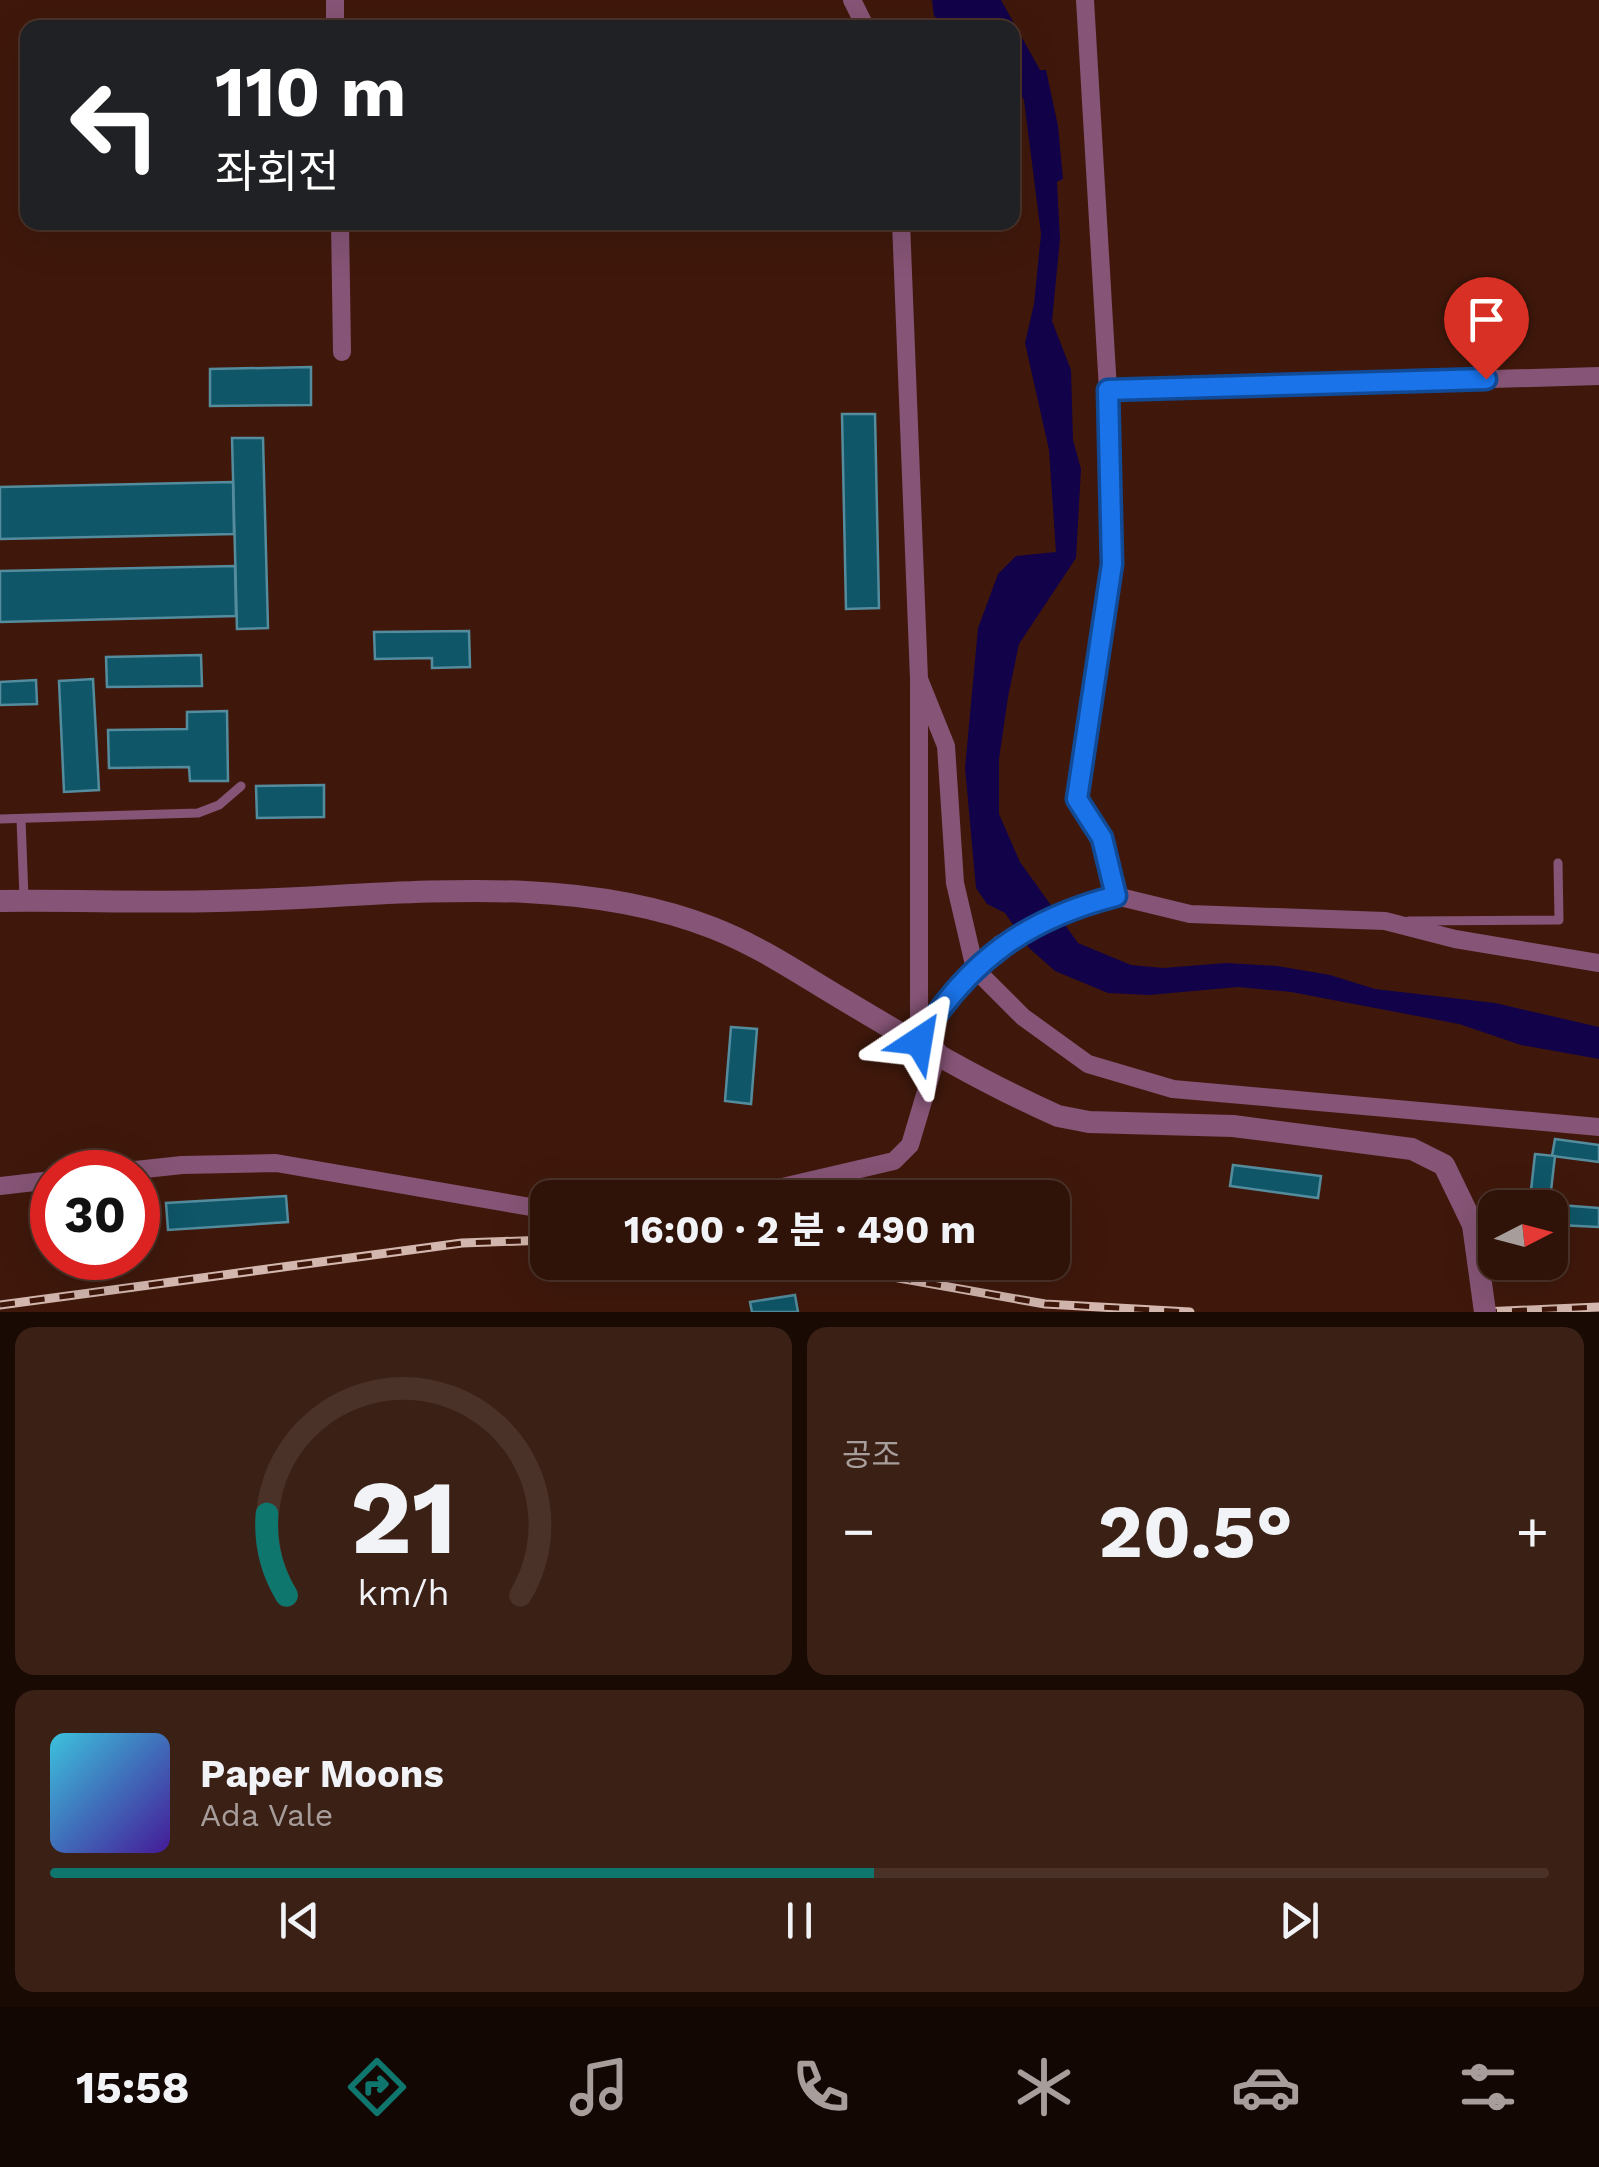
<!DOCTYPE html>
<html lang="ko">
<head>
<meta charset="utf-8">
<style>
  body { margin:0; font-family:"Work Sans","Noto Sans KR",sans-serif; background:#3b2016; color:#f1f3f6; height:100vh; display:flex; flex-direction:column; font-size:38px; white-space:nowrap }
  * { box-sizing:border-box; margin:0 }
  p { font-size:32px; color:#a79e9c }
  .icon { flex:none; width:55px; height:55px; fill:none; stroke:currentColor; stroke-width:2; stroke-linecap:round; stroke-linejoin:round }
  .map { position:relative; height:1312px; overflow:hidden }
  .details { display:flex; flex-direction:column; gap:15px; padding:15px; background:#1a0a04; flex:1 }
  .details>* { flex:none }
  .hud { position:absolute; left:20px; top:20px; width:1000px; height:210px; border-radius:20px; box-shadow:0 10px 40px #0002,0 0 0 2px #4a3229; background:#202124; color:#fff; overflow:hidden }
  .needle { width:65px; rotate:84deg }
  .controls { position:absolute; left:1478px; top:1190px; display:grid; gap:20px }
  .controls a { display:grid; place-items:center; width:90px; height:90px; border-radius:20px; background:#2f1208; box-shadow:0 10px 40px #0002,0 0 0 2px #4a3229; font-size:50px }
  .speed { position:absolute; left:30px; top:1150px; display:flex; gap:20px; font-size:50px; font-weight:700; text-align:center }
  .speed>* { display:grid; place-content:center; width:130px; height:130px; border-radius:50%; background:#2f1208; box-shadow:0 10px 40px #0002,0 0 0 2px #4a3229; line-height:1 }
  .speed .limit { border:15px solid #d22; background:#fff; color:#111 }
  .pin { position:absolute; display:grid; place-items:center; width:85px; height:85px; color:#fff; margin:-102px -42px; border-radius:50% 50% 50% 0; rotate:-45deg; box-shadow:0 0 10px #0007 }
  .pin .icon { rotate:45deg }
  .me { position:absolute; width:110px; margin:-55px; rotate:33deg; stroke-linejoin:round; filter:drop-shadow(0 0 8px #0008) }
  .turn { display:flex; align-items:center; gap:35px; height:210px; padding:0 30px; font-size:45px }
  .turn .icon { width:130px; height:130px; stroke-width:2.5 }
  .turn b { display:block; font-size:70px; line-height:85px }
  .big { font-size:75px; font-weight:700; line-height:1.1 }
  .details .tile { flex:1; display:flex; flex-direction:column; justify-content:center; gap:15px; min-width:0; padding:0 35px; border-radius:20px; background:#3b2016 }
  .details .dial { align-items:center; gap:0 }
  .dial svg { height:260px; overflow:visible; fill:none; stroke:#4a3229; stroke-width:7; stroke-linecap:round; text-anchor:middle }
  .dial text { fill:#f1f3f6; stroke:none }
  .song { display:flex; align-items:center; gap:30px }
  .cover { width:120px; height:120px; border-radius:15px; background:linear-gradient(135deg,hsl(190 70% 55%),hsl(260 70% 35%)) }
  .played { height:10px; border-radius:5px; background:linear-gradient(90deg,#0f766e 55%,#4a3229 55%) }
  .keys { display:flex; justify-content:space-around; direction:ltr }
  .heat { display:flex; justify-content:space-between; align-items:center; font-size:55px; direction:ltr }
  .details .tiles { flex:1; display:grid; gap:15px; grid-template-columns:1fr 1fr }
  .tile:last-child { grid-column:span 2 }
  .trip { position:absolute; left:530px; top:1180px; width:540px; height:100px; border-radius:20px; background:#2f1208; box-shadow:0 10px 40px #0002,0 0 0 2px #4a3229; font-weight:700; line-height:100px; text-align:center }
  .menu { display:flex; height:160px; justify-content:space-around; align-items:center; background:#130703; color:#a79e9c }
  .menu .icon { width:70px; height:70px }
  .menu .active { color:#0f766e }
  .menu b { font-size:45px; color:#f1f3f6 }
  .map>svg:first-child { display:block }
  .water { fill:#12024a }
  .building { fill:#0e5668; stroke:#548c9d; stroke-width:2.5 }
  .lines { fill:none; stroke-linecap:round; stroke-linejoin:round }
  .service { stroke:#865476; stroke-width:9 }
  .minor { stroke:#865476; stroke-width:18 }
  .tertiary { stroke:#865476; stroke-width:22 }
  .rail-casing { stroke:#d3b7ae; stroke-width:9 }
  .rail { stroke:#3f180b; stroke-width:5; stroke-dasharray:15; stroke-linecap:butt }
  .tertiary-bridge { stroke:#865476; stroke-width:22 }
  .route-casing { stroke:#114b97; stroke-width:25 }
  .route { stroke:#1a73e8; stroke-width:18 }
</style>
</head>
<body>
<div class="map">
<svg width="1599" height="1312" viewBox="0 0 1599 1312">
  <rect width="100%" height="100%" fill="#3f180b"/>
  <polygon class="water" points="932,0 1001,0 1040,70 1046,70 1058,126 1063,179 1057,182 1060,239 1052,321 1071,370 1073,440 1081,469 1076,558 1019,644 1008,697 999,759 999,814 1020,862 1078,943 1131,965 1163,968 1226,963 1277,966 1330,975 1375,989 1495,1003 1599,1027 1599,1059 1521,1045 1459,1024 1291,992 1238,987 1149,995 1108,993 1055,971 1029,948 1005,913 987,904 976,888 965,768 978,628 998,574 1016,556 1056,552 1049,450 1025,343 1034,304 1041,234 1024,100 1013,80 1012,28 949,27 934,16"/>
  <g class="building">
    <polygon points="311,367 311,405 210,406 210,369"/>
    <polygon points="842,414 875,414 879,608 846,609"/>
    <polygon points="232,438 263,438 268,628 237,629"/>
    <polygon points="233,482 234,534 0,539 0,487"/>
    <polygon points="235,566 236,616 0,622 0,571"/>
    <polygon points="469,631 470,667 432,668 432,658 375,659 374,632"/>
    <polygon points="201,655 202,686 107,687 106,657"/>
    <polygon points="93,679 99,790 64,792 59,681"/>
    <polygon points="36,680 37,704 0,705 0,682"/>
    <polygon points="227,711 228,781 190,781 189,767 109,768 108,730 187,729 187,712"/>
    <polygon points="324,785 324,817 257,818 256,786"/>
    <polygon points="731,1027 757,1029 751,1104 725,1101"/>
    <polygon points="1555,1139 1599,1145 1599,1162 1552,1156"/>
    <polygon points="1535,1154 1555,1156 1549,1208 1529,1208"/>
    <polygon points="1233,1165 1321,1176 1318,1198 1230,1186"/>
    <polygon points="286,1196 288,1222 168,1230 166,1203"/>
    <polygon points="1559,1205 1599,1208 1599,1227 1558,1225"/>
    <polygon points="795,1295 798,1312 752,1312 750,1302"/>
  </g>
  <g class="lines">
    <g class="service">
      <polyline points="0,819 198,813 219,805 241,786"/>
      <polyline points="21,819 24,898"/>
      <polyline points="1409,921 1559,920 1558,863"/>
    </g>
    <g class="minor">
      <polyline points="335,0 335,28"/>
      <polyline points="852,0 866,28"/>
      <polyline points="1085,0 1108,390 1112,564 1077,799 1102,837 1116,896"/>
      <polyline points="340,222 342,352"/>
      <polyline points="901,222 919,679 919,1041"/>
      <polyline points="1108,390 1599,376"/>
      <polyline points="919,679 946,746 955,883 975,969 1023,1017 1088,1064 1173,1089 1599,1127"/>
      <polyline points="919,1040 944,1001 1000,944 1072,907 1116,896 1190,914 1385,921 1455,939 1599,963"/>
      <polyline points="117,1172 182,1165 276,1163 548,1210"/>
      <polyline points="0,1186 52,1180"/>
      <polyline points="735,1198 894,1161 910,1145 938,1051"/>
    </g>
    <path class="tertiary" d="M 0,901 C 73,900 146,903 219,901 C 380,898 560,868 713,928 C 759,946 797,972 839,997 C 909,1039 983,1083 1058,1116 L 1089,1122 L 1233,1126 L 1412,1149 L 1444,1165 L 1473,1225"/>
    <defs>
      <g id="rail">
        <polyline points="808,1262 1045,1304 1190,1312"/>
        <polyline points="0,1305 462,1243 548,1240"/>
        <polyline points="1482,1312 1599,1307"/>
      </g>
    </defs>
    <use href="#rail" class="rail-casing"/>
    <use href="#rail" class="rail"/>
    <polyline class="tertiary-bridge" points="1473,1225 1485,1312"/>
  </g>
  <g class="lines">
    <defs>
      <path id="route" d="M 919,1041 C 968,961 1026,919 1116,896 L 1102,838 L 1077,799 L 1112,564 L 1108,390 L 1486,379"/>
    </defs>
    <use href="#route" class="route-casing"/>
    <use href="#route" class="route"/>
  </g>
</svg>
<div class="controls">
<a><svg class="needle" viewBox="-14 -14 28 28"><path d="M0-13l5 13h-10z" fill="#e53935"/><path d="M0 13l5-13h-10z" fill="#a79e9c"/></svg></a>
</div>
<div class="speed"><div class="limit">30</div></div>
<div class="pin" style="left:1486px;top:379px;background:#d93025"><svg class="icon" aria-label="arrive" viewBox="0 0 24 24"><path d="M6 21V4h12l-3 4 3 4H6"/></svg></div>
<svg class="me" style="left:919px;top:1041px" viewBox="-20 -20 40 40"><path d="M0-17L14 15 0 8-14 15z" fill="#1a73e8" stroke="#fff" stroke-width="4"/></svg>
<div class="trip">16:00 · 2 분 · 490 m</div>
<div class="hud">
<div class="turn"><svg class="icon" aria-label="left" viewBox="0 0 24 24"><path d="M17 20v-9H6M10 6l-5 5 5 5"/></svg><div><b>110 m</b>좌회전</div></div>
</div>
</div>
<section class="details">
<div class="tiles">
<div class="tile dial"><svg viewBox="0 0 100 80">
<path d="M14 69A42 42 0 1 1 86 69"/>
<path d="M14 69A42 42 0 0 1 8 44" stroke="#0f766e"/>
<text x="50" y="56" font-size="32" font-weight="700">21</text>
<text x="50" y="72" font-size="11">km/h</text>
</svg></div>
<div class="tile"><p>공조</p>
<div class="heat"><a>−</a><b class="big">20.5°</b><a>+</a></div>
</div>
<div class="tile">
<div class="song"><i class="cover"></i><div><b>Paper Moons</b><p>Ada Vale</p></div></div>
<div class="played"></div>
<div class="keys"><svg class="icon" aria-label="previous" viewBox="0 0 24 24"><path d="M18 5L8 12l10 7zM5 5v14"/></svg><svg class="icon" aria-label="pause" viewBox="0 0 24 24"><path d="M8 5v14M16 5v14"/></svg><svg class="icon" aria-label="next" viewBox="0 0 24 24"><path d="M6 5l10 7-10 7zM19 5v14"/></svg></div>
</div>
</div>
</section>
<nav class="menu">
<b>15:58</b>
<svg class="icon active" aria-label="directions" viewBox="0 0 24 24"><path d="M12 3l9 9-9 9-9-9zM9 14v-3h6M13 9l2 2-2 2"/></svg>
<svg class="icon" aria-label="music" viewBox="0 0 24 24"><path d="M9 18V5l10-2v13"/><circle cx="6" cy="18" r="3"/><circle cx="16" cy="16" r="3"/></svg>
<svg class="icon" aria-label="phone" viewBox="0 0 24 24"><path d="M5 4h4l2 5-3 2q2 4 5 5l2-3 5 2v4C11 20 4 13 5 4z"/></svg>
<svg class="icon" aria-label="climate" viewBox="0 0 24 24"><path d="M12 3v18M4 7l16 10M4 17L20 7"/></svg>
<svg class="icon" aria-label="car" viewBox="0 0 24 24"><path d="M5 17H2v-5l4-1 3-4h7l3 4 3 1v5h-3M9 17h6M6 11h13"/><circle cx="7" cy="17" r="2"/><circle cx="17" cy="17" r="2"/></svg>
<svg class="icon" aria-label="filters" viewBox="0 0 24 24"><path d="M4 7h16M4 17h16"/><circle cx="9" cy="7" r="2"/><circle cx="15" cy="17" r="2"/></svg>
</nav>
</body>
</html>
